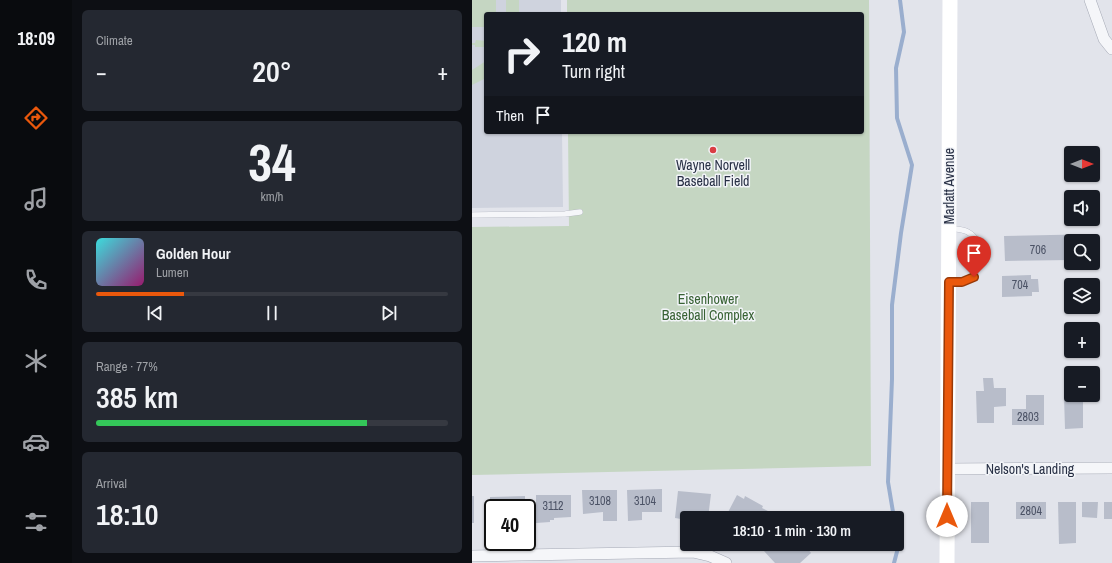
<!DOCTYPE html>
<html lang="en">
<head>
<meta charset="utf-8">
<style>
  body { margin:0; font-family:"Archivo Narrow",sans-serif; background:#242831; color:#f1f3f6; height:100vh; display:flex; flex-direction:column; font-size:15px; white-space:nowrap }
  * { box-sizing:border-box; margin:0 }
  p { font-size:13px; color:#9ea1a6 }
  .icon { flex:none; width:22px; height:22px; fill:none; stroke:currentColor; stroke-width:2; stroke-linecap:round; stroke-linejoin:round }
  .map { position:relative; flex:1; overflow:hidden }
  .sheet { display:flex; flex-direction:column; gap:10px; padding:10px; background:#0d0f14; width:400px }
  .sheet>* { flex:none }
  .top-card { position:absolute; left:12px; top:12px; width:380px; height:122px; border-radius:4px; box-shadow:0 1px 3px #0004; background:#171b24; color:#f1f3f6; overflow:hidden }
  .needle { width:26px; rotate:90deg }
  .buttons { position:absolute; left:592px; top:146px; display:grid; gap:8px }
  .buttons a { display:grid; place-items:center; width:36px; height:36px; border-radius:4px; background:#171b24; box-shadow:0 1px 3px #0004; font-size:20px }
  .speed { position:absolute; left:12px; top:499px; display:flex; gap:8px; font-size:20px; font-weight:700; text-align:center }
  .speed>* { display:grid; place-content:center; width:52px; height:52px; border-radius:50%; background:#171b24; box-shadow:0 1px 3px #0004; line-height:1 }
  .speed .limit { border:2px solid #111; border-radius:6px; background:#fff; color:#111 }
  .pin { position:absolute; display:grid; place-items:center; width:34px; height:34px; color:#fff; margin:-41px -17px; border-radius:50% 50% 50% 0; rotate:-45deg; box-shadow:0 0 4px #0007 }
  .pin .icon { rotate:45deg }
  .me { position:absolute; width:44px; margin:-22px; rotate:0deg; stroke-linejoin:round; filter:drop-shadow(0 0 3px #0008) }
  .turn { display:flex; align-items:center; gap:14px; height:84px; padding:0 12px; font-size:18px }
  .turn .icon { width:52px; height:52px; stroke-width:2.5 }
  .turn b { display:block; font-size:28px; line-height:34px }
  .then { display:flex; align-items:center; height:38px; padding:0 12px; background:#0003; gap:8px; font-size:15px }
  .big { font-size:30px; font-weight:600; line-height:1.1 }
  .sheet .card { flex:1; display:flex; flex-direction:column; justify-content:center; gap:6px; min-width:0; padding:0 14px; border-radius:6px; background:#242831 }
  .sheet .dial { align-items:center; gap:0 }
  .dial b { font-size:52px; line-height:1 }
  .song { display:flex; align-items:center; gap:12px }
  .cover { width:48px; height:48px; border-radius:6px; background:linear-gradient(135deg,hsl(180 70% 55%),hsl(320 70% 35%)) }
  .played { height:4px; border-radius:2px; background:linear-gradient(90deg,#ea580c 25%,#363941 25%) }
  .keys { display:flex; justify-content:space-around; direction:ltr }
  .heat { display:flex; justify-content:space-between; align-items:center; font-size:22px; direction:ltr }
  .charge { height:6px; border-radius:3px; background:linear-gradient(90deg,#34c759 77%,#363941 0) }
  .trip { position:absolute; left:208px; top:511px; width:224px; height:40px; border-radius:4px; background:#171b24; box-shadow:0 1px 3px #0004; font-weight:600; line-height:40px; text-align:center }
  main { display:flex; flex:1; min-height:0 }
  .tabs { display:flex; flex-direction:column; width:72px; justify-content:space-around; align-items:center; background:#090b0e; color:#9ea1a6 }
  .tabs .icon { width:28px; height:28px }
  .tabs .on { color:#ea580c }
  .tabs b { font-size:18px; color:#f1f3f6 }
  .map>svg:first-child { display:block }
  .built { fill:#cfd3de }
  .green { fill:#c5d6c2 }
  .lines { fill:none; stroke-linecap:round; stroke-linejoin:round }
  .stream { stroke:#9aaece; stroke-width:4 }
  .building { fill:#b8bdca }
  .lane-casing { stroke:#a6aab6; stroke-width:6 }
  .street-casing { stroke:#a6aab6; stroke-width:12 }
  .lane { stroke:#f5f6f9; stroke-width:5.5 }
  .street { stroke:#f5f6f9; stroke-width:11 }
  .secondary { stroke:#fff; stroke-width:15 }
  .route-casing { stroke:#983908; stroke-width:10 }
  .route { stroke:#ea580c; stroke-width:7 }
  .poi-dot { fill:#da3d44; stroke:#f2f4f8; stroke-width:1.5 }
  .labels { text-anchor:middle; stroke-width:3; stroke-linejoin:round; paint-order:stroke }
  .number-label { font-size:12px; fill:#4c5366 }
  .poi-label { font-size:14px; fill:#283045; stroke:#f2f4f8 }
  .street-label { font-size:14px; fill:#283045; stroke:#f2f4f8 }
  .park-label { font-size:14px; fill:#386234; stroke:#f2f4f8 }
</style>
</head>
<body>
<main>
<nav class="tabs">
<b>18:09</b>
<svg class="icon on" aria-label="directions" viewBox="0 0 24 24"><path d="M12 3l9 9-9 9-9-9zM9 14v-3h6M13 9l2 2-2 2"/></svg>
<svg class="icon" aria-label="music" viewBox="0 0 24 24"><path d="M9 18V5l10-2v13"/><circle cx="6" cy="18" r="3"/><circle cx="16" cy="16" r="3"/></svg>
<svg class="icon" aria-label="phone" viewBox="0 0 24 24"><path d="M5 4h4l2 5-3 2q2 4 5 5l2-3 5 2v4C11 20 4 13 5 4z"/></svg>
<svg class="icon" aria-label="climate" viewBox="0 0 24 24"><path d="M12 3v18M4 7l16 10M4 17L20 7"/></svg>
<svg class="icon" aria-label="car" viewBox="0 0 24 24"><path d="M5 17H2v-5l4-1 3-4h7l3 4 3 1v5h-3M9 17h6M6 11h13"/><circle cx="7" cy="17" r="2"/><circle cx="17" cy="17" r="2"/></svg>
<svg class="icon" aria-label="filters" viewBox="0 0 24 24"><path d="M4 7h16M4 17h16"/><circle cx="9" cy="7" r="2"/><circle cx="15" cy="17" r="2"/></svg>
</nav>
<section class="sheet">
<div class="card"><p>Climate</p>
<div class="heat"><a>−</a><b class="big">20°</b><a>+</a></div>
</div>
<div class="card dial"><b>34</b><p>km/h</p></div>
<div class="card">
<div class="song"><i class="cover"></i><div><b>Golden Hour</b><p>Lumen</p></div></div>
<div class="played"></div>
<div class="keys"><svg class="icon" aria-label="previous" viewBox="0 0 24 24"><path d="M18 5L8 12l10 7zM5 5v14"/></svg><svg class="icon" aria-label="pause" viewBox="0 0 24 24"><path d="M8 5v14M16 5v14"/></svg><svg class="icon" aria-label="next" viewBox="0 0 24 24"><path d="M6 5l10 7-10 7zM19 5v14"/></svg></div>
</div>
<div class="card"><p>Range · 77%</p><b class="big">385 km</b><div class="charge"></div></div>
<div class="card"><p>Arrival</p><b class="big">18:10</b></div>
</section>
<div class="map">
<svg width="640" height="563" viewBox="0 0 640 563">
  <rect width="100%" height="100%" fill="#e2e4eb"/>
  <polygon class="built" points="0,0 89,0 89,14 14,14 14,132 90,132 91,207 0,208"/>
  <g class="green">
    <polygon points="0,0 24,0 24,14 14,14 14,27 0,27"/>
    <rect x="34" y="0" width="13" height="14"/>
    <polygon points="95,0 397,0 399,466 0,475 0,227 97,226 96,132 390,132 390,14 95,14"/>
    <polygon points="4,40 14,41 14,47 3,47 3,45 0,45 0,43 3,43"/>
    <polygon points="14,61 14,78 0,85 0,70"/>
  </g>
  <g class="lines">
    <g class="stream">
      <polyline points="422,518 416,482 420,379 420,305 429,233 440,165 425,118 424,68 432,32 428,0"/>
      <polyline points="422,563 427,544 425,534"/>
    </g>
  </g>
  <g class="building">
    <polygon points="626,234 627,259 621,260 621,241 599,241 599,260 533,261 532,236"/>
    <polygon points="559,275 559,279 566,279 567,292 560,292 560,296 530,297 530,276"/>
    <polygon points="511,378 521,378 522,388 534,388 534,406 522,407 522,423 505,423 504,391 512,391"/>
    <polygon points="554,395 572,395 572,425 540,425 540,409 554,409"/>
    <polygon points="611,395 611,428 593,429 592,396"/>
    <polygon points="190,489 190,512 170,512 170,520 156,521 155,490"/>
    <polygon points="110,490 145,490 145,521 131,521 131,512 111,514"/>
    <polygon points="206,491 239,494 236,518 215,518 215,520 203,518"/>
    <polygon points="64,495 99,495 99,517 82,518 82,520 78,520 78,522 64,523"/>
    <polygon points="265,495 272,499 273,496 291,506 290,508 296,511 293,518 257,518 254,516"/>
    <rect x="0" y="496" width="2" height="27"/>
    <polygon points="53,496 53,508 21,508 21,519 18,520 18,497"/>
    <rect x="499" y="502" width="18" height="41"/>
    <rect x="544" y="502" width="30" height="17"/>
    <polygon points="586,502 604,502 604,543 587,544"/>
    <polygon points="610,502 626,502 625,518 610,517"/>
    <rect x="632" y="502" width="8" height="17"/>
    <polygon points="300,544 334,544 336,546 334,547 339,553 328,563 303,563 292,551"/>
  </g>
  <g class="lines">
    <defs>
      <g id="lane">
        <polyline points="0,215 93,214 108,212"/>
        <path d="M 477,228 C 483,229 491,229 496,232 C 513,242 508,262 502,277 L 490,281 L 478,282"/>
      </g>
      <g id="street">
        <polyline points="618,0 632,39 640,49"/>
        <polyline points="475,469 640,468"/>
        <polyline points="0,556 221,552 238,556 254,563"/>
      </g>
    </defs>
    <use href="#lane" class="lane-casing"/>
    <use href="#street" class="street-casing"/>
    <use href="#lane" class="lane"/>
    <use href="#street" class="street"/>
    <polyline class="secondary" points="475,563 478,0"/>
  </g>
  <g class="lines">
    <defs>
      <polyline id="route" points="475,516 477,282 490,282 502,277"/>
    </defs>
    <use href="#route" class="route-casing"/>
    <use href="#route" class="route"/>
  </g>
  <circle class="poi-dot" cx="241" cy="150" r="4"/>
  <g class="labels">
    <g class="number-label">
      <text x="566" y="254">706</text>
      <text x="548" y="289">704</text>
      <text x="556" y="421">2803</text>
      <text x="128" y="505">3108</text>
      <text x="173" y="505">3104</text>
      <text x="81" y="510">3112</text>
      <text x="559" y="515">2804</text>
    </g>
    <g class="poi-label">
      <text x="241" y="170">Wayne Norvell<tspan x="241" dy="16">Baseball Field</tspan></text>
    </g>
    <g class="street-label">
      <text transform="translate(477 186) rotate(-90)" y="5">Marlatt Avenue</text>
      <text x="558" y="474">Nelson's Landing</text>
    </g>
    <g class="park-label">
      <text x="236" y="304">Eisenhower<tspan x="236" dy="16">Baseball Complex</tspan></text>
    </g>
  </g>
</svg>
<div class="buttons">
<a><svg class="needle" viewBox="-14 -14 28 28"><path d="M0-13l5 13h-10z" fill="#e53935"/><path d="M0 13l5-13h-10z" fill="#9ea1a6"/></svg></a>
<a><svg class="icon" aria-label="sound" viewBox="0 0 24 24"><path d="M4 9h4l5-4v14l-5-4H4zM17 9q2 3 0 6"/></svg></a>
<a><svg class="icon" aria-label="search" viewBox="0 0 24 24"><circle cx="10" cy="10" r="6"/><path d="M15 15l6 6"/></svg></a>
<a><svg class="icon" aria-label="layers" viewBox="0 0 24 24"><path d="M12 4l9 5-9 5-9-5zM3 14l9 5 9-5"/></svg></a>
<a>+</a>
<a>−</a>
</div>
<div class="speed"><div class="limit">40</div></div>
<div class="pin" style="left:502px;top:277px;background:#d93025"><svg class="icon" aria-label="arrive" viewBox="0 0 24 24"><path d="M6 21V4h12l-3 4 3 4H6"/></svg></div>
<svg class="me" style="left:475px;top:516px" viewBox="-20 -20 40 40"><circle r="19" fill="#fff"/><path d="M0-13L10 11 0 6-10 11z" fill="#ea580c"/></svg>
<div class="trip">18:10 · 1 min · 130 m</div>
<div class="top-card">
<div class="turn"><svg class="icon" aria-label="right" viewBox="0 0 24 24"><path d="M7 20v-9h11M14 6l5 5-5 5"/></svg><div><b>120 m</b>Turn right</div></div>
<div class="then">Then<svg class="icon" aria-label="arrive" viewBox="0 0 24 24"><path d="M6 21V4h12l-3 4 3 4H6"/></svg></div>
</div>
</div>
</main>
</body>
</html>
